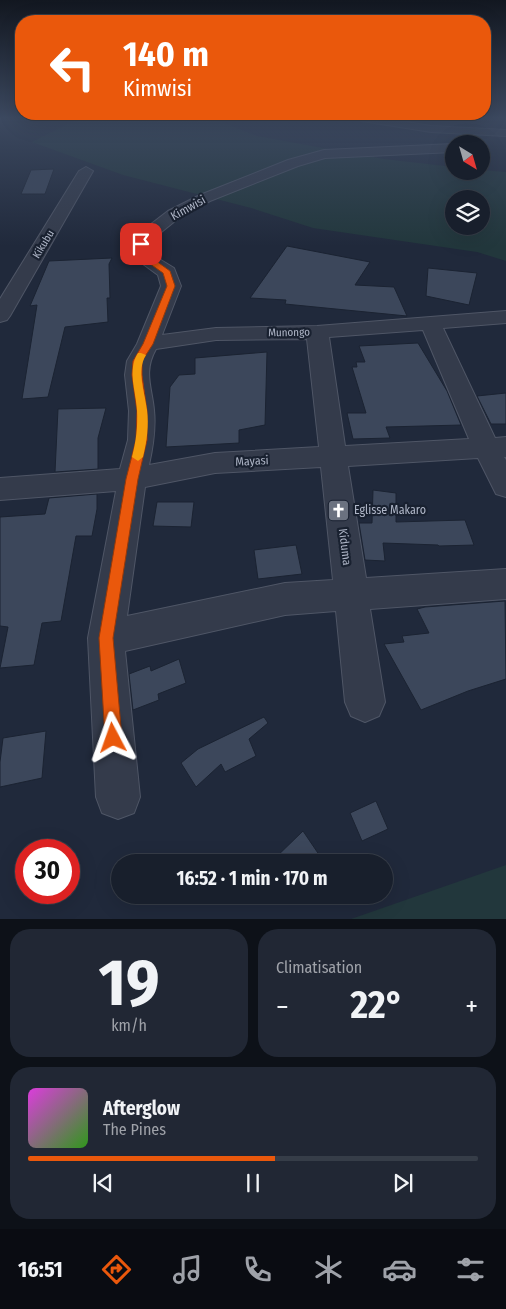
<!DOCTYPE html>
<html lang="fr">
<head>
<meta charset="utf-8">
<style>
  body { margin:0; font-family:"Fira Sans Condensed",sans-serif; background:#212734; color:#f1f3f6; height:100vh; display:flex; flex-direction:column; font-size:19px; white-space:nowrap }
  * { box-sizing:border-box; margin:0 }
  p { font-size:16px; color:#9fa2a9 }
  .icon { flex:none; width:28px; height:28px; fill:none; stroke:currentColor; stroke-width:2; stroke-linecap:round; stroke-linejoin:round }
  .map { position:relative; height:919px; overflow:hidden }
  .panel { display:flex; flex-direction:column; gap:10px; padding:10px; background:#0d1118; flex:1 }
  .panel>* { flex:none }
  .top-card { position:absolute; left:15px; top:15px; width:476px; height:105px; border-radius:20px; box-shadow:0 5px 20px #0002,0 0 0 1px #363d48; background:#ea580c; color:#fff; overflow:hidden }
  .needle { width:32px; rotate:143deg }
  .fabs { position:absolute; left:445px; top:135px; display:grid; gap:10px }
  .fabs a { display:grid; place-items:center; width:45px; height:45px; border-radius:50%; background:#181f2c; box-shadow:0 5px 20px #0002,0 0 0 1px #363d48; font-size:25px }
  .speed { position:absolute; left:15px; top:839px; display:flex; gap:10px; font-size:25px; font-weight:700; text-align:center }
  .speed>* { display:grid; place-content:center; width:65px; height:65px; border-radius:50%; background:#181f2c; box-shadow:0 5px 20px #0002,0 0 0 1px #363d48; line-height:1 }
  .speed .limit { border:8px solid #d22; background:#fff; color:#111 }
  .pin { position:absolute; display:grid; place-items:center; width:42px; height:42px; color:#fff; margin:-21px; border-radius:10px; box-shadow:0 2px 8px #0006 }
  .me { position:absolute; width:55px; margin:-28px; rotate:356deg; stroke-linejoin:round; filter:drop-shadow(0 0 4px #0008) }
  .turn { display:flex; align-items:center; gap:18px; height:105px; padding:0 25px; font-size:22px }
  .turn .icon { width:65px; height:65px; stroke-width:2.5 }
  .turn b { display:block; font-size:35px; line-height:42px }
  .big { font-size:38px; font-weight:700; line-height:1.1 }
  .panel .tile { flex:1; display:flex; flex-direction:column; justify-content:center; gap:8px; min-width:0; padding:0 18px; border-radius:20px; background:#212734 }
  .panel .dial { align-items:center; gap:0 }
  .dial b { font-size:65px; line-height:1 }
  .song { display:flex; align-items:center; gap:15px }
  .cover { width:60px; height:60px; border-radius:8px; background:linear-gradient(135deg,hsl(300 70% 55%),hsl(110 70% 35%)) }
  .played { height:5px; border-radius:2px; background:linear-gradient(90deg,#ea580c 55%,#363d48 55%) }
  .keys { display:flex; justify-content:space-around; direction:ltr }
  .heat { display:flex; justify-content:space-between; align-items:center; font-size:28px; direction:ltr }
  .panel .tiles { flex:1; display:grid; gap:10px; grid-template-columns:1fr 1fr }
  .tile:last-child { grid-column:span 2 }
  .trip { position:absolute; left:111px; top:854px; width:282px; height:50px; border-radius:25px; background:#181f2c; box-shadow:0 5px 20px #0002,0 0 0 1px #363d48; font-weight:700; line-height:50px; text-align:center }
  .tab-bar { display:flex; height:80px; justify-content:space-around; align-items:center; background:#0a0c12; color:#9fa2a9 }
  .tab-bar .icon { width:35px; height:35px }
  .tab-bar .active { color:#ea580c }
  .tab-bar b { font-size:22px; color:#f1f3f6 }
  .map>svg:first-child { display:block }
  .green { fill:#22373c; fill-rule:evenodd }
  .building { fill:#3c475b; stroke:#1b2332 }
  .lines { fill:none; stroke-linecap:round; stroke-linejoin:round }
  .minor-casing { stroke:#4f5666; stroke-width:2 }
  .minor { fill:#343b4b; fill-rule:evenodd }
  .route { fill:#ea580c; stroke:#983908 }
  .slow { fill:#f59e0b }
  .labels { text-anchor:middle; stroke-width:4.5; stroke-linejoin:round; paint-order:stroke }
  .far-street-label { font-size:11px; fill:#afb6c7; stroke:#192130 }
  .street-label { font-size:12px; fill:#afb6c7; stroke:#192130 }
  .poi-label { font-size:12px; fill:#afb6c7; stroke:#192130; text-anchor:start }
</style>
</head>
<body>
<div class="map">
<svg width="506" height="919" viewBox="0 0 506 919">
  <rect width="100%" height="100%" fill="#20293b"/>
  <g class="green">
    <path d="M 79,118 L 211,118 L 257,136 L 384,159 L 454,167 L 454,171 L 481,171 L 481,170 L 506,172 L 506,261 L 477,252 L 313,228 L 251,208 L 123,175 L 32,142 ZM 454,199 L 481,199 L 481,226 L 454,226 Z"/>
    <polygon points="506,865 506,919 351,919"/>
  </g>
  <g class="building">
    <polygon points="54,169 45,194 21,194 31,170"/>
    <polygon points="287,246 370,262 355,285 394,287 407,316 285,304 286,300 250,298"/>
    <polygon points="112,258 109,264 110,298 107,298 108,322 65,327 48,397 22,399 37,305 30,306 49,261"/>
    <polygon points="428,268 477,273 469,305 426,296"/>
    <polygon points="418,343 447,391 461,425 386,427 390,438 353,439 347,413 366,413 352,367 357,367 356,362 365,362 359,346"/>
    <polygon points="267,352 265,425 239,430 239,443 166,447 170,387 179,375 195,374 195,358"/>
    <polygon points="506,393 506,424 491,424 477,396"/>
    <polygon points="106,408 98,438 98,469 55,472 58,409"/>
    <polygon points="373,490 396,493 396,522 465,520 474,545 439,546 438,545 383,543 385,561 365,560 359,523 372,523"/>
    <polygon points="97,494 97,509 92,536 76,536 61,621 42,623 34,665 0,668 8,627 0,626 0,517 45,514 49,498"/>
    <polygon points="157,502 194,502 191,527 153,526"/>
    <polygon points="296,545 302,574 258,579 254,550"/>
    <polygon points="505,601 506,679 468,691 421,710 384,644 404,642 402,636 429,633 417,609 425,607"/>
    <polygon points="179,659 186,683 158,694 159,700 133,710 129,674 150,666 151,671"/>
    <polygon points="264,717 268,723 249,739 256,756 225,772 221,764 196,787 181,763 198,749"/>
    <polygon points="46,731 42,778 0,787 0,762 3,738"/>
    <polygon points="376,801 388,829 362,841 350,813"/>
    <polygon points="303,831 324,862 271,862"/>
  </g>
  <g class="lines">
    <defs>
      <g id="minor">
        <polygon points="357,118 381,118 431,126 506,130 506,136 431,132 362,121"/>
        <path d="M 454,144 L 454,152 L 325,158 L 298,166 L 210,201 L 180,217 L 154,238 L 150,245 L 156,257 L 174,268 L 181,286 L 162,335 L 216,328 L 317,326 L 506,311 L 506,323 L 443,328 L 495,438 L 506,437 L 506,457 L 504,457 L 506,460 L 506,497 L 496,494 L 478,458 L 348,466 L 366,578 L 506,569 L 506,599 L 370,609 L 385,702 L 379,716 L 365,722 L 351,716 L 345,702 L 336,611 L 285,615 L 125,651 L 140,797 L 134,813 L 118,819 L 102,813 L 96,797 L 88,638 L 116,491 L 0,500 L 0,478 L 120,469 L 128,440 L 129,411 L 125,375 L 127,361 L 137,344 L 161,286 L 158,275 L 143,264 L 132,245 L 142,231 L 168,211 L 200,195 L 288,160 L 324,150 ZM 423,330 L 469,439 L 345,446 L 329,337 ZM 307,339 L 319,447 L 215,453 L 149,465 C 153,447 156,429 154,410 C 152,387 143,372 156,349 L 216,340 ZM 321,467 L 333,580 L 285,583 L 127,616 L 145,487 L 215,473 Z"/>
        <polygon points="86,167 93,171 10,316 7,320 0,322 0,299 79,171"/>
      </g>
    </defs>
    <use href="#minor" class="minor-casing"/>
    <use href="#minor" class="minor"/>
  </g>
  <linearGradient id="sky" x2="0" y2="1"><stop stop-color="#121720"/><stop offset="0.48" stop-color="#3c4960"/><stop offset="1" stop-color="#3c4960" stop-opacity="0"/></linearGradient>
  <rect width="506" height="246" fill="url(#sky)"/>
  <polygon class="route" points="141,242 143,243 152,258 170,271 175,286 153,344 142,361 142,375 147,411 147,440 138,479 113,638 122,738 119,743 113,746 107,743 105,738 99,638 126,479 136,440 137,411 132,375 133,361 143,344 167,286 163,273 146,261 137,244"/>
  <path class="slow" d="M 138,353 L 141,353 L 146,355 C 136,371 145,392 147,410 C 149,425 147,441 143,457 L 138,461 L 132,457 C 136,442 138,426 137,410 C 136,391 127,370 138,353 Z"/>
  <defs>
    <symbol id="church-square" viewBox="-11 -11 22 22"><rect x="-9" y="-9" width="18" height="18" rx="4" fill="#6b7280" stroke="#192130"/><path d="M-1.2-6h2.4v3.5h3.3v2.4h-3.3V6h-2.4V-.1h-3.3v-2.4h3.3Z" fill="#fff"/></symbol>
  </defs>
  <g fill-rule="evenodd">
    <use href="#church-square" x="326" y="498" width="25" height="25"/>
  </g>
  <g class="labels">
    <g class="far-street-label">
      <text transform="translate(43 244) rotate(-59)" y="4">Kikubu</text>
      <text transform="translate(289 332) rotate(-1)" y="4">Munongo</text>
    </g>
    <g class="street-label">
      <text transform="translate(188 208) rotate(-29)" y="4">Kimwisi</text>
      <text transform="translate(252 461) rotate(-3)" y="4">Mayasi</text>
      <text transform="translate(345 547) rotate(83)" y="4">Kiduma</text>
    </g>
    <g class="poi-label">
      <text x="354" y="514">Eglisse Makaro</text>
    </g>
  </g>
</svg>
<div class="fabs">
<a><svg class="needle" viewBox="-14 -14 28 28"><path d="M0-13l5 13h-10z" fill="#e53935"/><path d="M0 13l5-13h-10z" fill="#9fa2a9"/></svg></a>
<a><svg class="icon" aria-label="layers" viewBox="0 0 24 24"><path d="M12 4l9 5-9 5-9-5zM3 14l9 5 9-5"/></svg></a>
</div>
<div class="speed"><div class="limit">30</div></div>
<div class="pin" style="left:141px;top:244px;background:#d93025"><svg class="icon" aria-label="arrive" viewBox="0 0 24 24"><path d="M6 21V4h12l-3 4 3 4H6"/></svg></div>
<svg class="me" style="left:113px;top:738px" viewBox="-20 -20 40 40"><path d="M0-17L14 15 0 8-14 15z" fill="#ea580c" stroke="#fff" stroke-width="4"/></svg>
<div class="trip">16:52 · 1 min · 170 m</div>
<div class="top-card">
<div class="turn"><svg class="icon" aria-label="left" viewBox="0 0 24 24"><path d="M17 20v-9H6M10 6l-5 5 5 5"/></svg><div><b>140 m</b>Kimwisi</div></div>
</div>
</div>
<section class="panel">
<div class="tiles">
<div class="tile dial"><b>19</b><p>km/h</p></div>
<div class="tile"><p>Climatisation</p>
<div class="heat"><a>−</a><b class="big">22°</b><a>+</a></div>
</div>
<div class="tile">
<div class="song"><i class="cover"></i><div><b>Afterglow</b><p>The Pines</p></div></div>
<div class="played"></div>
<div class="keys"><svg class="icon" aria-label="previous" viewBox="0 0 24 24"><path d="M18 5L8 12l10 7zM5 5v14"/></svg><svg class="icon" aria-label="pause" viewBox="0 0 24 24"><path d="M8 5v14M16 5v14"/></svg><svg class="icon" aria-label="next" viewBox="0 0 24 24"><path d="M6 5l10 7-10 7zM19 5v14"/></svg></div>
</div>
</div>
</section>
<nav class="tab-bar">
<b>16:51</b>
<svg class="icon active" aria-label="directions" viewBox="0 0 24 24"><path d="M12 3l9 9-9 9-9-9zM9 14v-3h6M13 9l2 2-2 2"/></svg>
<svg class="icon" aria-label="music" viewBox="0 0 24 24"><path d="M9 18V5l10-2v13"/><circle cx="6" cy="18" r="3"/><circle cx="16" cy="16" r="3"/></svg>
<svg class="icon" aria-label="phone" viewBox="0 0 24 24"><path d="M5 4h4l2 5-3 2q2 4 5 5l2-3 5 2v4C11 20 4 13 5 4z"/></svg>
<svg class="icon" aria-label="climate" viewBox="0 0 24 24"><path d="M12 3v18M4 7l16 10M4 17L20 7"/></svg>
<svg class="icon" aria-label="car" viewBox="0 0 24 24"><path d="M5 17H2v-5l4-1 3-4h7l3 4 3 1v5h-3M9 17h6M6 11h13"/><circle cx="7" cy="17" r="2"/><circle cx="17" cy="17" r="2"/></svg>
<svg class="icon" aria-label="filters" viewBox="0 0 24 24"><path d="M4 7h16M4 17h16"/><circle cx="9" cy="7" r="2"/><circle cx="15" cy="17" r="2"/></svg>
</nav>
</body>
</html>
